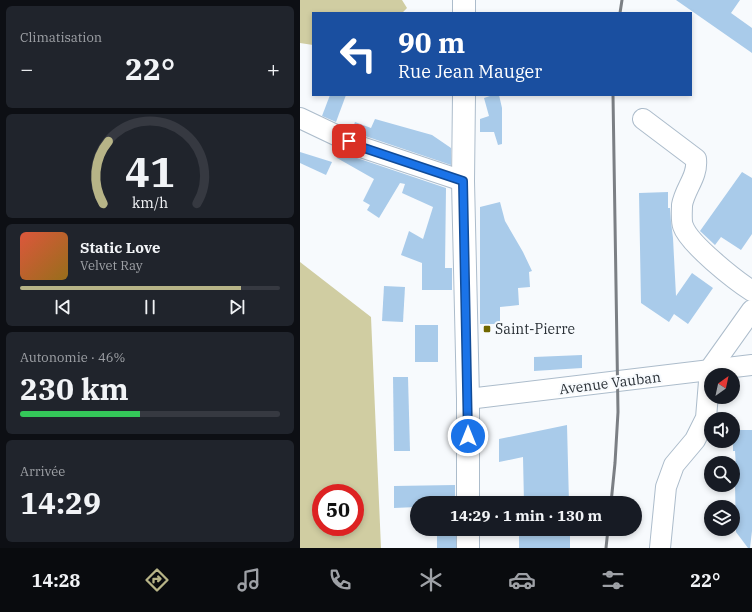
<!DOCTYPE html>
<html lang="fr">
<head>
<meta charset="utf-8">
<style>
  body { margin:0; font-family:"IBM Plex Serif",serif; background:#20242c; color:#f1f3f6; height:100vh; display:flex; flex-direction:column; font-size:15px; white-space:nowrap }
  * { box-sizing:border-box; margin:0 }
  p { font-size:13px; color:#9ea1a6 }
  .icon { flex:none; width:22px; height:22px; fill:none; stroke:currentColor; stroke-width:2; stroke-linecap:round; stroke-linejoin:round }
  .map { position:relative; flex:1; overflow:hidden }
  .sheet { display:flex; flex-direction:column; gap:6px; padding:6px; background:#0d0f14; width:300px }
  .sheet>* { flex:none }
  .hud { position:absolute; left:12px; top:12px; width:380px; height:84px; border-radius:0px; box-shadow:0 2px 6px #0003; background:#1a4fa0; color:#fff; overflow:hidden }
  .needle { width:26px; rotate:33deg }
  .fabs { position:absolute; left:404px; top:368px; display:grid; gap:8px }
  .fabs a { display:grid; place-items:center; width:36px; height:36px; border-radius:50%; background:#171b24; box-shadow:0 2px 6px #0003; font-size:20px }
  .speed { position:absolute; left:12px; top:484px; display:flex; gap:8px; font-size:20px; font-weight:700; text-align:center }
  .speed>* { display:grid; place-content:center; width:52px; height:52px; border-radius:50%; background:#171b24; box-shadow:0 2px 6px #0003; line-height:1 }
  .speed .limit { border:6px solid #d22; background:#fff; color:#111 }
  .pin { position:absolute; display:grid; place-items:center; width:34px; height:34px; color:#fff; margin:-17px; border-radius:8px; box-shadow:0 2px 6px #0006 }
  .me { position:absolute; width:44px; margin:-22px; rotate:0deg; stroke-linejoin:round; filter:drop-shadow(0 0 3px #0008) }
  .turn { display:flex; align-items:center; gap:14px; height:84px; padding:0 20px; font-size:18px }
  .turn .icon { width:52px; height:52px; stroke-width:2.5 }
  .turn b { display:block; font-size:28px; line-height:34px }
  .big { font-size:30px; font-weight:700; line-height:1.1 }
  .sheet .card { flex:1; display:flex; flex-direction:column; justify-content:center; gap:6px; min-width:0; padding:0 14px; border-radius:6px; background:#20242c }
  .sheet .dial { align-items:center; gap:0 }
  .dial svg { height:104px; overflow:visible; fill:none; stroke:#363941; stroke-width:7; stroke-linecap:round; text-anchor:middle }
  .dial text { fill:#f1f3f6; stroke:none }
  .song { display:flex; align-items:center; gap:12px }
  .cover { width:48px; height:48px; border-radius:6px; background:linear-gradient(135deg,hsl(10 70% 55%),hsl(40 70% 35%)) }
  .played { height:4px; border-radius:2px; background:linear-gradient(90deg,#b7b487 85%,#363941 85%) }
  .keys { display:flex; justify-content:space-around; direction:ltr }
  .heat { display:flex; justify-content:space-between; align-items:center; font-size:22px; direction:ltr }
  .charge { height:6px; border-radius:3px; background:linear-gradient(90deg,#34c759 46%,#363941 0) }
  .trip { position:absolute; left:110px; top:496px; width:232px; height:40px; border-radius:20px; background:#171b24; box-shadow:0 2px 6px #0003; font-weight:700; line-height:40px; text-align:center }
  .tabs { display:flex; height:64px; justify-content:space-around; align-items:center; background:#090b0e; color:#9ea1a6 }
  .tabs .icon { width:28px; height:28px }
  .tabs .active { color:#b7b487 }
  .tabs b { font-size:18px; color:#f1f3f6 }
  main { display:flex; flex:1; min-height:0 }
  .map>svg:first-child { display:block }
  .forest { fill:#d0cda2; fill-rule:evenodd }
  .building { fill:#a9cbea }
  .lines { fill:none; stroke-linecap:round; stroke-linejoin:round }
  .minor-casing { stroke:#acbccb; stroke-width:22 }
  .major-casing { stroke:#acbccb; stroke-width:24 }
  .minor { stroke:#fff; stroke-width:20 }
  .major { stroke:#fff; stroke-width:22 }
  .rail { stroke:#7b7f84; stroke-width:3 }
  .route-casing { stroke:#114b97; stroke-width:10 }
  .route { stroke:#1a73e8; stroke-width:7 }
  .poi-dot { fill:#706700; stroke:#f7fafd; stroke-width:1.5 }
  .labels { text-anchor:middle; stroke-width:4; stroke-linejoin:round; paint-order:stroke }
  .poi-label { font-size:14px; fill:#2a3036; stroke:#f7fafd; text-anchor:start }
  .street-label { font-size:14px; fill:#2a3036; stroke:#f7fafd }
</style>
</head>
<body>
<main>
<section class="sheet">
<div class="card"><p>Climatisation</p>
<div class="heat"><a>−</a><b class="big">22°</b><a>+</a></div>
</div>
<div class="card dial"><svg viewBox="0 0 100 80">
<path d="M14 69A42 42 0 1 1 86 69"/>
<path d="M14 69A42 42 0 0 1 18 21" stroke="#b7b487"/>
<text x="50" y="56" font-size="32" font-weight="700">41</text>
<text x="50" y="72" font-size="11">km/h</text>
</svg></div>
<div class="card">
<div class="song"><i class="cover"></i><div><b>Static Love</b><p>Velvet Ray</p></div></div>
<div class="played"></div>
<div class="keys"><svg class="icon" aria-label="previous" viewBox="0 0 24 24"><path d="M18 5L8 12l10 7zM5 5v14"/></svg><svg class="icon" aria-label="pause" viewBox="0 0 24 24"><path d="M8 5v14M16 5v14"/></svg><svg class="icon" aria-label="next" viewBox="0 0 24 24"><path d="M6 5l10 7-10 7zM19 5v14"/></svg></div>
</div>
<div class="card"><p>Autonomie · 46%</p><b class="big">230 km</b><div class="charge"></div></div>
<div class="card"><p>Arrivée</p><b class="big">14:29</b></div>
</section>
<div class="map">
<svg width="452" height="548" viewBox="0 0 452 548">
  <rect width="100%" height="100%" fill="#f7fafd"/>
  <g class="forest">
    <polygon points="0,0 102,0 107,8 102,13 13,13 13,45 0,43"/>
    <path d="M 0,262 L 71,317 L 81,548 L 0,548 ZM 21,493 L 55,493 L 55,527 L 21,527 Z"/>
  </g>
  <g class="building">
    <polygon points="376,0 440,0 431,13 452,28 452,53"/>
    <polygon points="30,95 46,95 36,122 22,116"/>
    <polygon points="193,95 199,95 202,108 202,144 198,145 194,132 180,132 180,119 189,116 184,98"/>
    <polygon points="75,119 132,135 151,148 151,165 65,136 52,130 55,122 71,128"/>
    <polygon points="41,150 57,158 146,188 145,268 152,268 152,290 122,290 122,263 101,255 109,231 123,239 133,207 102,193 105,184 100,183 79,218 67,210 70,205 63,201 74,179 37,158"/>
    <polygon points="0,152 32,162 26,175 0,163"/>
    <polygon points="442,172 452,178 452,234 441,250 421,237 415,245 400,231"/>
    <polygon points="368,192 368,208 370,208 371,222 373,238 376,296 392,273 413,288 388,324 374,314 369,322 341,303 339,193"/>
    <polygon points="200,202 205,221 223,252 232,271 229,272 230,287 218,288 219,305 200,307 200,324 180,324 180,207"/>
    <polygon points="84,286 105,287 103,322 82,321"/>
    <rect x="115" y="325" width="23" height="37"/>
    <polygon points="282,355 282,368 234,371 234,357"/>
    <polygon points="93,377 108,377 110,451 94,451"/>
    <polygon points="267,425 269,503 224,503 223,457 199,462 199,439"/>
    <polygon points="433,430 452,430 452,531 450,548 448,548 436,532 435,484 437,484 435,451 433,451"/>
    <polygon points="155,485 155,503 117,503 117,507 94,508 94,486"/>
    <rect x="137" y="529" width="19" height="19"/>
    <rect x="219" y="529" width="51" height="19"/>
  </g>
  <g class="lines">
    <defs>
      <g id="minor">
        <polyline points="0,118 61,147 163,181"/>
        <path d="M 343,119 L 396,159 C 398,177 385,188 382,205 C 382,210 381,221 383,226 C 389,244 435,280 452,291"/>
        <polyline points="168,399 452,365"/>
        <polyline points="360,548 366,487 374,465 395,440 406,418 410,369 452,310"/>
      </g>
      <g id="major">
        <polyline points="164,0 164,13"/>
        <polyline points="164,95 163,181 168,399 168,503"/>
        <polyline points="168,529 168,548"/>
      </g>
    </defs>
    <use href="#minor" class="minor-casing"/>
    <use href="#major" class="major-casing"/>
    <use href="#minor" class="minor"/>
    <use href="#major" class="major"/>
    <g class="rail">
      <polyline points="320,13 322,0"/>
      <polyline points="311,503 315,463 318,412 313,95"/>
      <polyline points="306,548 308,529"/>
    </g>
  </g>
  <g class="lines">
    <defs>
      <polyline id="route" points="49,141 61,147 163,181 168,436"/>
    </defs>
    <use href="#route" class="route-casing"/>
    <use href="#route" class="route"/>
  </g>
  <rect class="poi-dot" x="183" y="325" width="8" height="8" rx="2"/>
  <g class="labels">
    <g class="poi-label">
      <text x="195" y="334">Saint-Pierre</text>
    </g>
    <g class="street-label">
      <text transform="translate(310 383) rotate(-7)" y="5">Avenue Vauban</text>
    </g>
  </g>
</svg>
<div class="fabs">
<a><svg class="needle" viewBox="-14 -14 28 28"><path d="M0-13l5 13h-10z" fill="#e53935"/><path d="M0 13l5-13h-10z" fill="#9ea1a6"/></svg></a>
<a><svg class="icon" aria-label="sound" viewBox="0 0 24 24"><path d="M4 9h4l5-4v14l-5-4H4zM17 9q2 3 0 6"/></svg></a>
<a><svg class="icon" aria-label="search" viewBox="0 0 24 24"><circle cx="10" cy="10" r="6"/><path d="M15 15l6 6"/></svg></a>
<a><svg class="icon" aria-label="layers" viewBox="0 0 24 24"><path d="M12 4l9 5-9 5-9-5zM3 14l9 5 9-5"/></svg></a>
</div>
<div class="speed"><div class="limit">50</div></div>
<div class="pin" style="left:49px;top:141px;background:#d93025"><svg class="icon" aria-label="arrive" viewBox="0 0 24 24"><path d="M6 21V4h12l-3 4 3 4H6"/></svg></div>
<svg class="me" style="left:168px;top:436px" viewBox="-20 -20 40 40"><circle r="17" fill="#1a73e8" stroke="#fff" stroke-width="3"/><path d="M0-11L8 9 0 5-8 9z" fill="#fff"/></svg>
<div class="trip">14:29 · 1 min · 130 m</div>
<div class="hud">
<div class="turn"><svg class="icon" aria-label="left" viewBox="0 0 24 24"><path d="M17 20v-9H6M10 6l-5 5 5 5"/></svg><div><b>90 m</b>Rue Jean Mauger</div></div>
</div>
</div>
</main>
<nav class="tabs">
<b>14:28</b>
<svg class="icon active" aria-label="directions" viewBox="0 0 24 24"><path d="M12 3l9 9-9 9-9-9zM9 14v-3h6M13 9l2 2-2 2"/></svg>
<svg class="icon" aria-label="music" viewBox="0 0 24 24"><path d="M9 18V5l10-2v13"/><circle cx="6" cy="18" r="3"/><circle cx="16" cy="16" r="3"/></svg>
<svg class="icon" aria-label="phone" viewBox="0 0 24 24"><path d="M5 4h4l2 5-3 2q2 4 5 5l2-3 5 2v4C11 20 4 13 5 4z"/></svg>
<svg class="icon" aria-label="climate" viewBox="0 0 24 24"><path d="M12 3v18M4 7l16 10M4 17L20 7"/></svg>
<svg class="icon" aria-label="car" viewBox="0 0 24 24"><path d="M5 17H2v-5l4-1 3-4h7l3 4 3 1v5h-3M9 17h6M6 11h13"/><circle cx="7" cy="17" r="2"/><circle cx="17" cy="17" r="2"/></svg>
<svg class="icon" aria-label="filters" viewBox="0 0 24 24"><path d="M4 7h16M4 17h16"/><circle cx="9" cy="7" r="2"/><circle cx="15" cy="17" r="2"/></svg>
<b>22°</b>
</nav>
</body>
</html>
